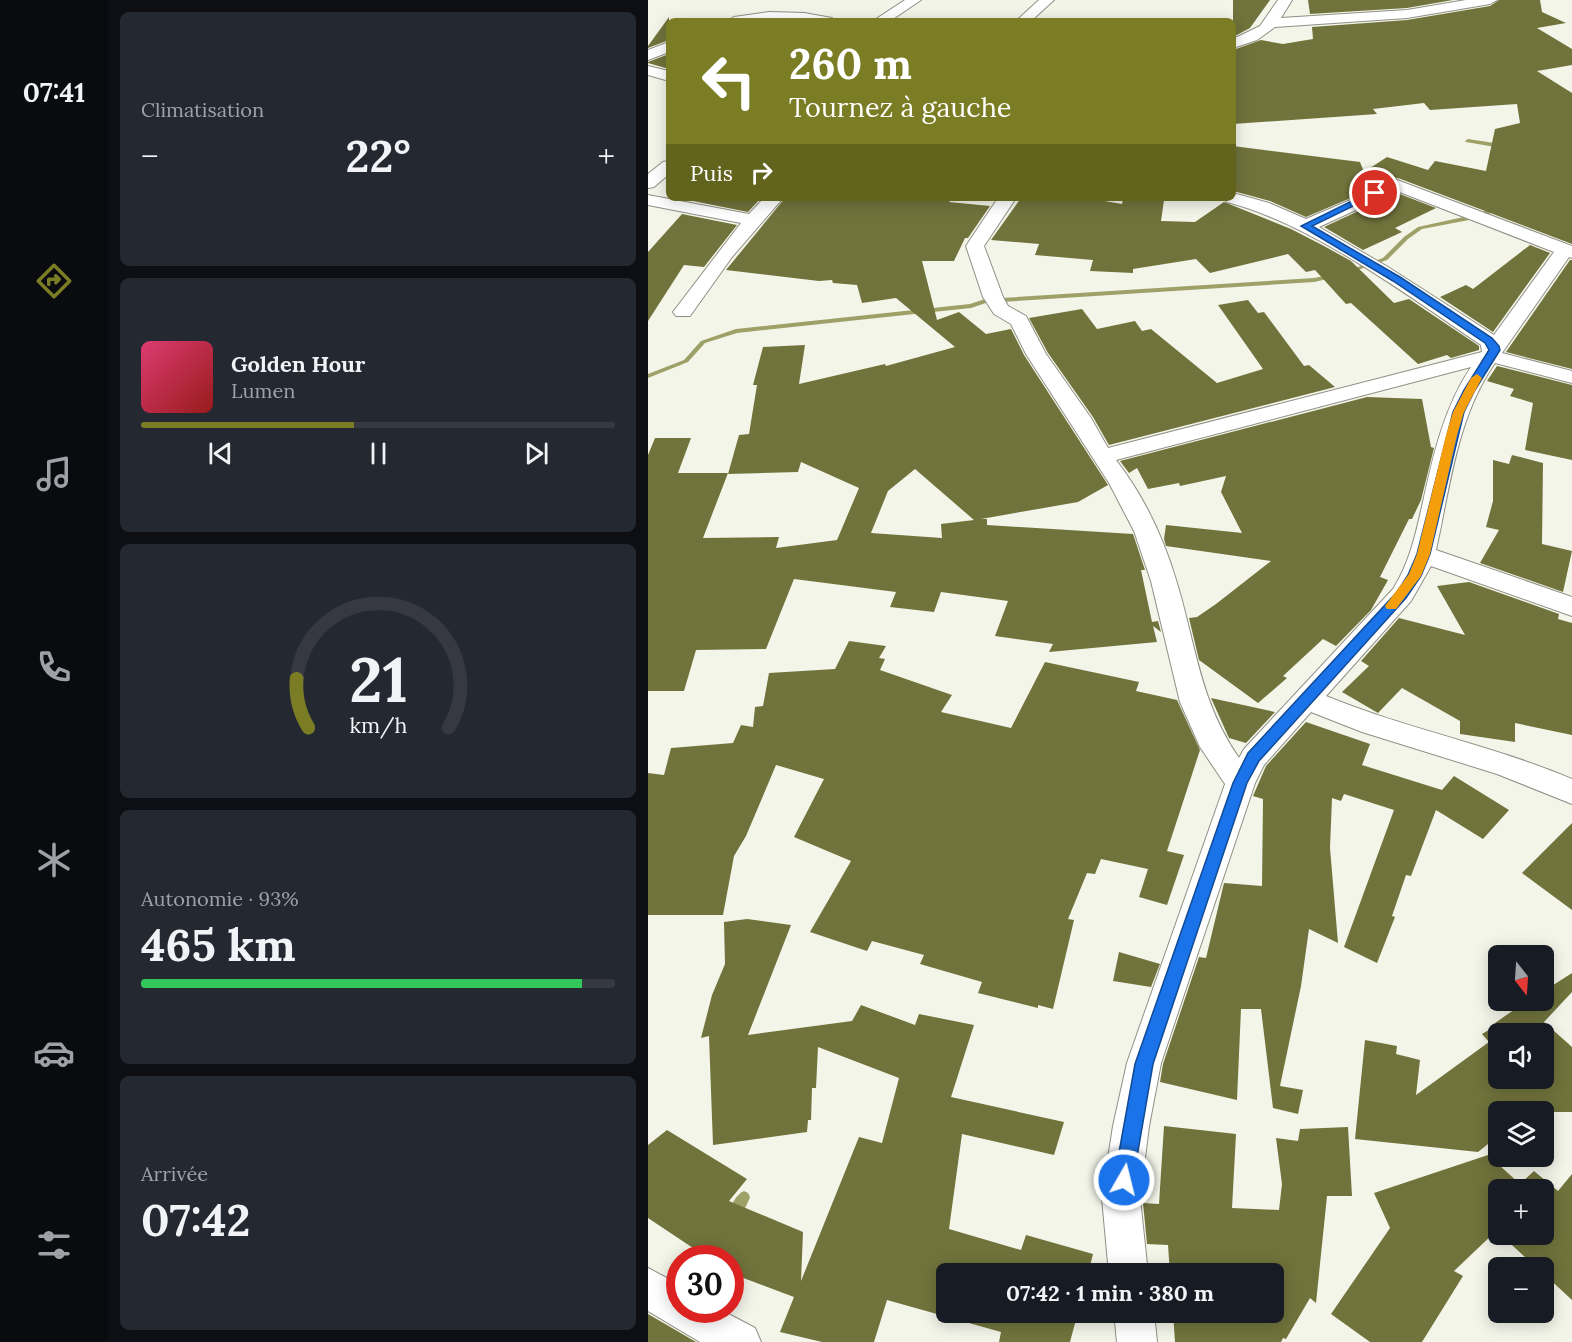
<!DOCTYPE html>
<html lang="fr">
<head>
<meta charset="utf-8">
<style>
  body { margin:0; font-family:Lora,serif; background:#242831; color:#f1f3f6; height:100vh; display:flex; flex-direction:column; font-size:22px; white-space:nowrap }
  * { box-sizing:border-box; margin:0 }
  p { font-size:20px; color:#9ea1a6 }
  .icon { flex:none; width:33px; height:33px; fill:none; stroke:currentColor; stroke-width:2; stroke-linecap:round; stroke-linejoin:round }
  .map { position:relative; flex:1; overflow:hidden }
  .details { display:flex; flex-direction:column; gap:12px; padding:12px; background:#0d0f14; width:540px }
  .details>* { flex:none }
  .top-card { position:absolute; left:18px; top:18px; width:570px; height:183px; border-radius:9px; box-shadow:0 3px 15px #0003; background:#7b7d25; color:#fff; overflow:hidden }
  .needle { width:39px; rotate:163deg }
  .buttons { position:absolute; left:840px; top:945px; display:grid; gap:12px }
  .buttons a { display:grid; place-items:center; width:66px; height:66px; border-radius:9px; background:#171b24; box-shadow:0 3px 15px #0003; font-size:30px }
  .speed { position:absolute; left:18px; top:1245px; display:flex; gap:12px; font-size:30px; font-weight:700; text-align:center }
  .speed>* { display:grid; place-content:center; width:78px; height:78px; border-radius:50%; background:#171b24; box-shadow:0 3px 15px #0003; line-height:1 }
  .speed .limit { border:9px solid #d22; background:#fff; color:#111 }
  .pin { position:absolute; display:grid; place-items:center; width:51px; height:51px; color:#fff; margin:-26px; border:3px solid #fff; border-radius:50%; box-shadow:0 2px 6px #0007 }
  .me { position:absolute; width:66px; margin:-33px; rotate:8deg; stroke-linejoin:round; filter:drop-shadow(0 0 4px #0008) }
  .turn { display:flex; align-items:center; gap:21px; height:126px; padding:0 24px; font-size:27px }
  .turn .icon { width:78px; height:78px; stroke-width:2.5 }
  .turn b { display:block; font-size:42px; line-height:51px }
  .then { display:flex; align-items:center; height:57px; padding:0 24px; background:#0003; gap:12px; font-size:22px }
  .big { font-size:45px; font-weight:700; line-height:1.1 }
  .details .widget { flex:1; display:flex; flex-direction:column; justify-content:center; gap:9px; min-width:0; padding:0 21px; border-radius:9px; background:#242831 }
  .details .dial { align-items:center; gap:0 }
  .dial svg { height:156px; overflow:visible; fill:none; stroke:#363941; stroke-width:7; stroke-linecap:round; text-anchor:middle }
  .dial text { fill:#f1f3f6; stroke:none }
  .song { display:flex; align-items:center; gap:18px }
  .cover { width:72px; height:72px; border-radius:9px; background:linear-gradient(135deg,hsl(340 70% 55%),hsl(0 70% 35%)) }
  .played { height:6px; border-radius:3px; background:linear-gradient(90deg,#7b7d25 45%,#363941 45%) }
  .keys { display:flex; justify-content:space-around; direction:ltr }
  .heat { display:flex; justify-content:space-between; align-items:center; font-size:33px; direction:ltr }
  .charge { height:9px; border-radius:4px; background:linear-gradient(90deg,#34c759 93%,#363941 0) }
  .trip { position:absolute; left:288px; top:1263px; width:348px; height:60px; border-radius:9px; background:#171b24; box-shadow:0 3px 15px #0003; font-weight:700; line-height:60px; text-align:center }
  main { display:flex; flex:1; min-height:0 }
  .dock { display:flex; flex-direction:column; width:108px; justify-content:space-around; align-items:center; background:#090b0e; color:#9ea1a6 }
  .dock .icon { width:42px; height:42px }
  .dock .selected { color:#7b7d25 }
  .dock b { font-size:27px; color:#f1f3f6 }
  .map>svg:first-child { display:block }
  .lines { fill:none; stroke-linecap:round; stroke-linejoin:round }
  .stream { fill:#9da067; fill-rule:evenodd }
  .building { fill:#71733c; fill-rule:evenodd }
  .minor-casing { stroke:#8f9085; stroke-width:2 }
  .minor { fill:#fff; fill-rule:evenodd }
  .route { fill:#1a73e8; stroke:#114b97; stroke-width:1.5 }
  .slow { fill:#f59e0b }
</style>
</head>
<body>
<main>
<nav class="dock">
<b>07:41</b>
<svg class="icon selected" aria-label="directions" viewBox="0 0 24 24"><path d="M12 3l9 9-9 9-9-9zM9 14v-3h6M13 9l2 2-2 2"/></svg>
<svg class="icon" aria-label="music" viewBox="0 0 24 24"><path d="M9 18V5l10-2v13"/><circle cx="6" cy="18" r="3"/><circle cx="16" cy="16" r="3"/></svg>
<svg class="icon" aria-label="phone" viewBox="0 0 24 24"><path d="M5 4h4l2 5-3 2q2 4 5 5l2-3 5 2v4C11 20 4 13 5 4z"/></svg>
<svg class="icon" aria-label="climate" viewBox="0 0 24 24"><path d="M12 3v18M4 7l16 10M4 17L20 7"/></svg>
<svg class="icon" aria-label="car" viewBox="0 0 24 24"><path d="M5 17H2v-5l4-1 3-4h7l3 4 3 1v5h-3M9 17h6M6 11h13"/><circle cx="7" cy="17" r="2"/><circle cx="17" cy="17" r="2"/></svg>
<svg class="icon" aria-label="filters" viewBox="0 0 24 24"><path d="M4 7h16M4 17h16"/><circle cx="9" cy="7" r="2"/><circle cx="15" cy="17" r="2"/></svg>
</nav>
<section class="details">
<div class="widget"><p>Climatisation</p>
<div class="heat"><a>−</a><b class="big">22°</b><a>+</a></div>
</div>
<div class="widget">
<div class="song"><i class="cover"></i><div><b>Golden Hour</b><p>Lumen</p></div></div>
<div class="played"></div>
<div class="keys"><svg class="icon" aria-label="previous" viewBox="0 0 24 24"><path d="M18 5L8 12l10 7zM5 5v14"/></svg><svg class="icon" aria-label="pause" viewBox="0 0 24 24"><path d="M8 5v14M16 5v14"/></svg><svg class="icon" aria-label="next" viewBox="0 0 24 24"><path d="M6 5l10 7-10 7zM19 5v14"/></svg></div>
</div>
<div class="widget dial"><svg viewBox="0 0 100 80">
<path d="M14 69A42 42 0 1 1 86 69"/>
<path d="M14 69A42 42 0 0 1 8 44" stroke="#7b7d25"/>
<text x="50" y="56" font-size="32" font-weight="700">21</text>
<text x="50" y="72" font-size="11">km/h</text>
</svg></div>
<div class="widget"><p>Autonomie · 93%</p><b class="big">465 km</b><div class="charge"></div></div>
<div class="widget"><p>Arrivée</p><b class="big">07:42</b></div>
</section>
<div class="map">
<svg width="924" height="1342" viewBox="0 0 924 1342">
  <rect width="100%" height="100%" fill="#f4f5e9"/>
  <g class="lines">
    <g class="stream">
      <polygon points="820,139 853,144 856,146 853,148 818,142 817,141"/>
      <polygon points="851,207 854,209 853,210 821,220 774,229 760,239 739,260 701,273 696,272 735,258 756,237 770,227 820,216"/>
      <polygon points="686,274 688,275 688,277 666,282 338,303 323,308 89,333 57,343 40,362 0,378 0,374 36,360 53,341 88,329 322,304 337,299 666,278"/>
      <path d="M 96,1191 L 100,1193 L 102,1197 C 99,1205 93,1218 85,1221 L 81,1219 L 79,1215 C 82,1207 88,1194 96,1191 Z"/>
    </g>
  </g>
  <g class="building">
    <polygon points="585,0 622,0 602,28 585,37"/>
    <polygon points="660,0 805,0 759,8 662,14"/>
    <polygon points="851,0 892,0 894,12 918,23 889,28 924,49 924,65 889,71 924,93 924,244 750,178 658,217 622,201 585,191 585,146 712,162 716,172 739,157 780,170 787,161 838,171 847,129 872,123 869,104 782,110 776,103 725,109 729,114 585,124 585,50 613,40 635,44 665,39 664,27 759,20 842,6"/>
    <polygon points="21,17 21,40 0,48 0,46"/>
    <polygon points="21,54 21,69 0,63 0,62"/>
    <polygon points="749,193 788,208 747,228 754,232 715,250 676,227"/>
    <polygon points="48,198 113,198 100,212 45,201"/>
    <path d="M 137,198 L 305,198 L 301,202 L 342,206 L 320,238 L 317,238 L 306,261 L 274,261 L 289,320 L 311,312 L 338,334 L 363,329 L 376,355 L 460,485 L 430,502 L 333,519 L 339,519 L 339,525 L 485,534 L 497,570 L 493,570 L 504,622 L 510,621 L 513,632 L 505,626 L 509,642 L 401,652 L 405,644 L 347,636 L 360,601 L 293,592 L 286,612 L 242,607 L 248,592 L 146,579 L 118,649 L 48,650 L 36,691 L 0,691 L 0,455 L 7,438 L 43,438 L 30,473 L 80,473 L 55,538 L 131,537 L 128,548 L 189,540 L 211,488 L 153,462 L 150,472 L 80,474 L 91,435 L 101,434 L 109,385 L 105,385 L 115,347 L 157,345 L 151,384 L 237,364 L 238,366 L 307,347 L 248,298 L 214,303 L 209,285 L 185,283 L 184,280 L 171,281 L 78,270 ZM 267,469 L 326,520 L 293,524 L 294,538 L 223,533 L 240,491 Z"/>
    <polygon points="373,198 440,198 474,204 475,199 516,200 513,221 547,222 576,202 643,229 676,246 703,261 746,303 761,299 831,346 831,350 803,358 799,355 770,364 703,303 698,304 667,270 658,272 640,254 562,273 548,259 485,269 485,273 442,271 445,260 387,255 391,244 343,240"/>
    <polygon points="34,214 89,225 56,267 36,265 0,321 0,252"/>
    <polygon points="882,245 902,253 845,332 792,297 818,285 825,289"/>
    <polygon points="922,260 924,260 924,369 858,352"/>
    <polygon points="600,300 610,313 616,312 656,366 661,365 687,387 461,445 445,417 400,353 381,318 434,309 449,329 487,321 494,331 503,329 569,383 615,369 570,305"/>
    <polygon points="849,366 924,385 924,460 877,450 885,403 862,396 866,389 839,381"/>
    <polygon points="719,397 774,399 783,447 786,448 773,500 764,519 761,519 732,577 740,580 723,610 688,646 675,639 635,676 639,678 610,703 551,660 541,618 549,617 568,604 623,561 518,546 516,539 518,525 594,533 573,492 578,476 532,486 531,483 500,489 489,468 481,473 472,461"/>
    <polygon points="864,455 895,463 894,544 924,551 915,592 832,563 851,530 838,527 845,501 845,460 861,464"/>
    <polygon points="821,582 911,614 910,619 924,623 924,735 867,723 867,742 812,734 812,721 754,688 730,713 694,692 721,666 713,661 751,618 817,635 789,586"/>
    <polygon points="201,641 238,646 231,658 237,659 232,670 304,695 293,712 363,728 397,662 491,682 488,691 529,700 552,750 519,851 536,855 519,905 491,897 500,869 453,859 447,874 439,873 420,919 426,920 405,1009 390,1005 390,1008 330,993 334,982 272,964 276,955 224,941 219,951 162,932 203,861 146,837 176,779 128,765 98,836 86,856 75,915 0,915 0,773 16,775 23,748 85,743 93,725 105,727 107,707 115,706 121,673 187,669"/>
    <polygon points="563,698 627,712 598,743 581,738"/>
    <polygon points="658,722 722,744 714,765 794,790 806,776 861,810 835,839 788,810 763,876 758,875 744,916 747,917 729,963 696,947 746,810 696,794 693,801 684,798 682,848 690,943 661,929 653,986 632,1086 655,1090 650,1114 625,1108 613,1009 593,1009 589,1100 512,1082 515,1064 551,957 558,958 576,883 614,886 615,799 605,796 618,766"/>
    <polygon points="924,823 924,910 874,873"/>
    <polygon points="99,919 143,925 100,1035 204,1021 213,1005 267,1025 271,1014 326,1025 303,1097 416,1122 406,1155 314,1134 301,1229 373,1250 378,1235 445,1254 440,1274 298,1274 298,1312 430,1312 422,1342 351,1342 353,1332 239,1300 226,1342 174,1342 132,1332 146,1297 82,1273 82,1258 60,1258 0,1218 0,1145 19,1130 99,1179 81,1201 155,1232 153,1281 211,1137 234,1143 251,1078 170,1047 168,1088 164,1088 163,1120 160,1120 159,1132 65,1145 61,1036 53,1038 64,995 77,964 76,922"/>
    <polygon points="471,952 512,964 503,987 465,981"/>
    <path d="M 924,973 L 924,992 L 896,1022 L 924,1047 L 924,1112 L 850,1112 L 850,1136 L 830,1152 L 707,1139 L 717,1040 L 749,1046 L 748,1054 L 772,1060 L 768,1095 L 841,1042 L 834,1034 L 849,1025 L 847,1023 L 880,1000 L 896,1000 L 896,991 ZM 850,1034 L 896,1034 L 896,1078 L 850,1078 Z"/>
    <polygon points="516,1126 588,1134 584,1208 631,1210 634,1184 628,1138 650,1141 652,1129 700,1127 704,1196 679,1196 668,1303 662,1298 638,1339 635,1338 633,1342 527,1342 525,1312 626,1312 626,1274 522,1274 520,1245 499,1244 495,1203 511,1204"/>
    <polygon points="840,1155 872,1184 886,1171 910,1191 924,1174 924,1300 896,1274 896,1268 889,1268 852,1234 896,1234 896,1190 850,1190 850,1233 848,1231 806,1271 815,1276 774,1342 722,1342 683,1314 742,1228 726,1193"/>
    <polygon points="0,1314 48,1342 0,1342"/>
  </g>
  <g class="lines">
    <defs>
      <g id="minor">
        <polygon points="257,0 273,0 242,21 225,21"/>
        <polygon points="391,0 406,0 383,21 368,21"/>
        <polygon points="630,0 644,0 633,18 759,10 818,0 849,0 842,4 759,18 627,27 609,40 585,48 585,39 612,26"/>
        <polygon points="121,12 156,13 184,18 186,21 79,21 86,17"/>
        <polygon points="21,42 21,52 0,60 0,50"/>
        <polygon points="0,66 21,71 21,81 0,75"/>
        <polygon points="21,161 21,174 6,187 0,188 0,174 15,162"/>
        <path d="M 749,180 L 924,246 L 924,258 L 921,257 L 854,353 L 924,371 L 924,383 L 847,363 C 809,417 802,487 788,550 L 924,597 L 924,616 L 783,566 L 763,601 L 678,696 C 758,729 844,745 924,779 L 924,804 L 849,774 L 714,732 L 663,712 L 616,765 L 607,783 L 513,1063 L 501,1126 L 492,1198 L 500,1274 L 461,1274 L 454,1198 L 465,1126 L 479,1063 L 577,784 L 552,747 L 532,702 L 503,581 L 486,531 L 461,483 L 378,354 L 363,324 L 346,314 L 335,297 L 318,246 L 350,198 L 368,198 L 336,246 L 355,297 L 360,306 L 378,316 L 398,354 L 443,418 L 460,448 L 834,352 L 833,345 C 759,295 664,224 579,202 L 576,198 L 585,198 L 585,193 L 621,203 L 658,219 ZM 749,191 L 906,252 L 846,335 L 740,267 L 671,227 ZM 823,367 C 796,407 785,456 775,502 C 768,533 762,562 745,589 L 596,749 L 591,758 C 552,702 548,646 529,583 C 516,539 496,496 468,460 Z"/>
        <polygon points="0,195 101,214 116,198 135,198 84,257 42,316 28,316 25,312 93,223 0,205"/>
        <polygon points="0,1268 32,1285 32,1310 73,1310 107,1328 113,1342 52,1342 0,1311"/>
        <polygon points="466,1312 506,1312 509,1342 469,1342"/>
      </g>
    </defs>
    <use href="#minor" class="minor-casing"/>
    <use href="#minor" class="minor"/>
  </g>
  <polygon class="route" points="724,191 732,193 664,226 752,277 844,338 851,346 852,350 827,390 816,412 782,554 773,576 758,598 611,761 599,783 505,1064 485,1180 482,1187 476,1189 469,1187 466,1180 487,1064 585,783 600,753 749,592 760,575 769,554 805,412 816,390 841,350 837,343 745,281 653,226"/>
  <polygon class="slow" points="829,374 834,378 816,412 809,435 782,554 773,576 748,609 739,609 737,606 761,574 769,554 798,435 805,412 823,378"/>
</svg>
<div class="buttons">
<a><svg class="needle" viewBox="-14 -14 28 28"><path d="M0-13l5 13h-10z" fill="#e53935"/><path d="M0 13l5-13h-10z" fill="#9ea1a6"/></svg></a>
<a><svg class="icon" aria-label="sound" viewBox="0 0 24 24"><path d="M4 9h4l5-4v14l-5-4H4zM17 9q2 3 0 6"/></svg></a>
<a><svg class="icon" aria-label="layers" viewBox="0 0 24 24"><path d="M12 4l9 5-9 5-9-5zM3 14l9 5 9-5"/></svg></a>
<a>+</a>
<a>−</a>
</div>
<div class="speed"><div class="limit">30</div></div>
<div class="pin" style="left:727px;top:193px;background:#d93025"><svg class="icon" aria-label="arrive" viewBox="0 0 24 24"><path d="M6 21V4h12l-3 4 3 4H6"/></svg></div>
<svg class="me" style="left:476px;top:1180px" viewBox="-20 -20 40 40"><circle r="17" fill="#1a73e8" stroke="#fff" stroke-width="3"/><path d="M0-11L8 9 0 5-8 9z" fill="#fff"/></svg>
<div class="trip">07:42 · 1 min · 380 m</div>
<div class="top-card">
<div class="turn"><svg class="icon" aria-label="left" viewBox="0 0 24 24"><path d="M17 20v-9H6M10 6l-5 5 5 5"/></svg><div><b>260 m</b>Tournez à gauche</div></div>
<div class="then">Puis<svg class="icon" aria-label="right" viewBox="0 0 24 24"><path d="M7 20v-9h11M14 6l5 5-5 5"/></svg></div>
</div>
</div>
</main>
</body>
</html>
